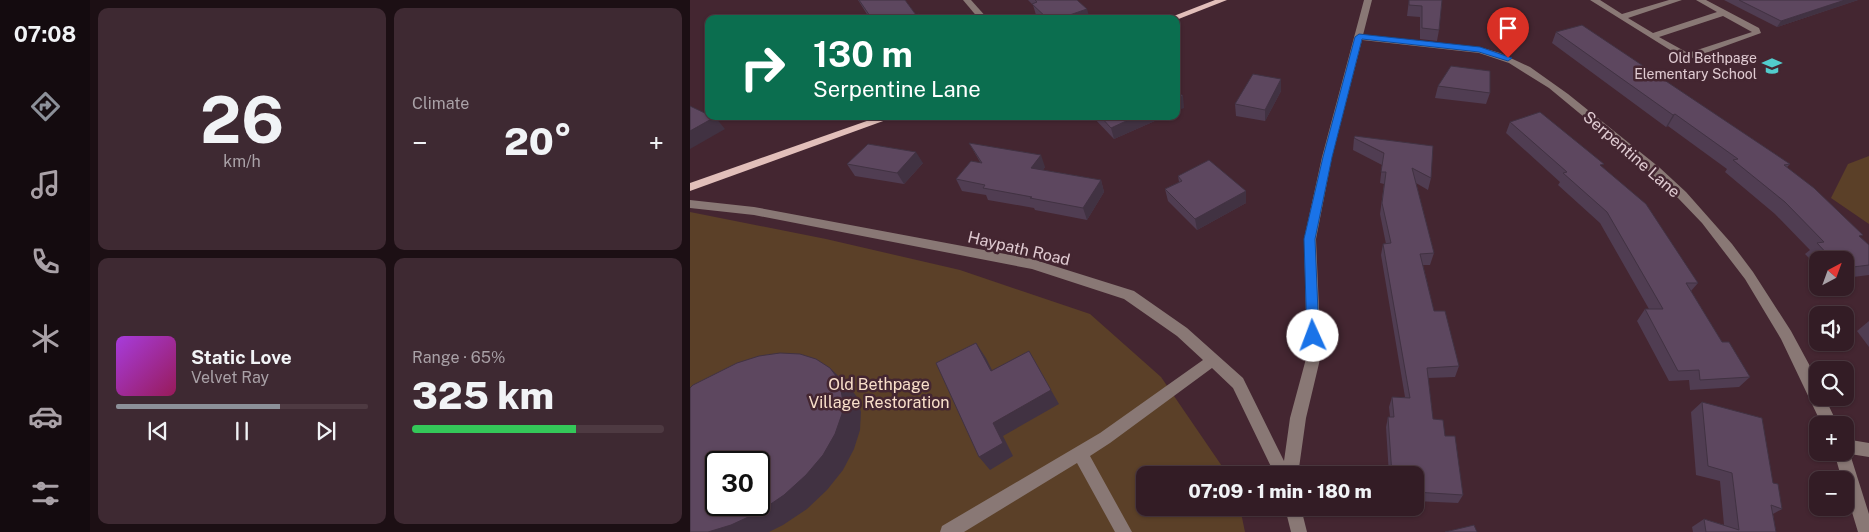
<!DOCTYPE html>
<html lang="en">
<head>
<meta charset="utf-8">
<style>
  body { margin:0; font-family:"Public Sans",sans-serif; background:#3e2932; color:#f1f3f6; height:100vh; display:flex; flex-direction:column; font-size:19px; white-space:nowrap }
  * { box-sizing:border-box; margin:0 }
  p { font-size:16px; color:#a9a1a7 }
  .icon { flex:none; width:28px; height:28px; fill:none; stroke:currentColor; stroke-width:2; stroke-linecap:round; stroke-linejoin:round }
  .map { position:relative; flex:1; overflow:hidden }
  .details { display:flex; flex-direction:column; gap:8px; padding:8px; background:#1c0f14; width:600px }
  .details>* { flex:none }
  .banner { position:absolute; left:15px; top:15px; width:475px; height:105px; border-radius:10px; box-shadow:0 1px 4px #0004,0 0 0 1px #4e3a42; background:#0b6e4f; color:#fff; overflow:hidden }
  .needle { width:32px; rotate:41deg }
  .fabs { position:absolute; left:1119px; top:251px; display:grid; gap:10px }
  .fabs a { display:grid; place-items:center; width:45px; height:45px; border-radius:10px; background:#331c25; box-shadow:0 1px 4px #0004,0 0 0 1px #4e3a42; font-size:25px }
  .speed { position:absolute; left:15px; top:451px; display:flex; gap:10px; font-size:25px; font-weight:700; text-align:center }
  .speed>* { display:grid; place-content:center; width:65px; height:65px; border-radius:50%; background:#331c25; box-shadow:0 1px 4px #0004,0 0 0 1px #4e3a42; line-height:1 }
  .speed .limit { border:2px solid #111; border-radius:8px; background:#fff; color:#111 }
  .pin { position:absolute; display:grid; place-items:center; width:42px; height:42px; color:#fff; margin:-51px -21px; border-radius:50% 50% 50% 0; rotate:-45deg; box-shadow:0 0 5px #0007 }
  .pin .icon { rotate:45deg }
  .me { position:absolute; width:55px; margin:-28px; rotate:358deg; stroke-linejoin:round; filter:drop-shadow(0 0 4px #0008) }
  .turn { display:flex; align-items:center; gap:18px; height:105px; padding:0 25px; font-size:22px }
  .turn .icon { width:65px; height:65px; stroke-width:2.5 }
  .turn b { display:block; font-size:35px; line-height:42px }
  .big { font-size:38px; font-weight:800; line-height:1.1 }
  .details .card { flex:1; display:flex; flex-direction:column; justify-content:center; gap:8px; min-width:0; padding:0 18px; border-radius:10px; background:#3e2932 }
  .details .dial { align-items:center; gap:0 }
  .dial b { font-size:65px; line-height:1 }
  .song { display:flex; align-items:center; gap:15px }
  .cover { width:60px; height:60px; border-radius:8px; background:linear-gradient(135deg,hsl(280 70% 55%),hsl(330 70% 35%)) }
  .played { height:5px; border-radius:2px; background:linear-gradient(90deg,#8c9099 65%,#4e3a42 65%) }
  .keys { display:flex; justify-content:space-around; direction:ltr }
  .heat { display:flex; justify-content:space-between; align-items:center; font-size:28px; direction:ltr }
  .charge { height:8px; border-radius:4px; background:linear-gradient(90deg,#34c759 65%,#4e3a42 0) }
  .details .tiles { flex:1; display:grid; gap:8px; grid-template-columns:repeat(2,1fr) }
  .trip { position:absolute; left:446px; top:466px; width:288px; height:50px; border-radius:10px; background:#331c25; box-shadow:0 1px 4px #0004,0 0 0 1px #4e3a42; font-weight:800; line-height:50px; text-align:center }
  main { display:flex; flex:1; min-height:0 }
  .dock { display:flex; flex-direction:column; width:90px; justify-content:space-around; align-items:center; background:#140b0f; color:#a9a1a7 }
  .dock .icon { width:35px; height:35px }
  .dock .selected { color:#8c9099 }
  .dock b { font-size:22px; color:#f1f3f6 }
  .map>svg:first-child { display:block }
  .green { fill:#5b4028; fill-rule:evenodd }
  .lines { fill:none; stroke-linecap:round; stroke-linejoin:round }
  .minor { fill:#897875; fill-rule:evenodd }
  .major { fill:#e2bfba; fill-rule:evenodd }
  .wall { fill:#503d52 }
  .shaded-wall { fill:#413242 }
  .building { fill:#5d475f; stroke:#413242; fill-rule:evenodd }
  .route { fill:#1a73e8; stroke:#114b97 }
  .labels { text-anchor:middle; stroke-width:5; stroke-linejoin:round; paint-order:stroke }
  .far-poi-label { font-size:14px; fill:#e0cbd2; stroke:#442631; text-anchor:end }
  .street-label { font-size:16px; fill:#e0cbd2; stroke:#442631 }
  .park-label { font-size:16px; fill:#f9dfca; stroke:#442631 }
</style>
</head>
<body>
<main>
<nav class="dock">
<b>07:08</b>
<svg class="icon selected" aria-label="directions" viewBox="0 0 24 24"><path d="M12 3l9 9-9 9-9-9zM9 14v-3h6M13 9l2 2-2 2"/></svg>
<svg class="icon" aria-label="music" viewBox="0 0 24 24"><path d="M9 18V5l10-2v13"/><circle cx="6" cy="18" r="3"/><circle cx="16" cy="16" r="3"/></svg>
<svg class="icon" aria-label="phone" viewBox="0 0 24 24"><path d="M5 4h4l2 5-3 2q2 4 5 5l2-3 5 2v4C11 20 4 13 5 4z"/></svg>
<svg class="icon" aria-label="climate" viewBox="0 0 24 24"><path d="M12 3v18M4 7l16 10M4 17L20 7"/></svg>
<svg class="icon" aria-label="car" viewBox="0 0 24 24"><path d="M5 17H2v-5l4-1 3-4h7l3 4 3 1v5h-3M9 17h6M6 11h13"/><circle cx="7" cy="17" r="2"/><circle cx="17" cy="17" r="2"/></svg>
<svg class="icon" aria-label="filters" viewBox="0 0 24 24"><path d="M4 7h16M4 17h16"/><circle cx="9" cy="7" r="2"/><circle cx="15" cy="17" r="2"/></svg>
</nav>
<section class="details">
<div class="tiles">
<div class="card dial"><b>26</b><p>km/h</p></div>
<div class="card"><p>Climate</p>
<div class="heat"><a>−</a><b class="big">20°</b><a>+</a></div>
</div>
<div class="card">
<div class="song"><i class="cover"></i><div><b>Static Love</b><p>Velvet Ray</p></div></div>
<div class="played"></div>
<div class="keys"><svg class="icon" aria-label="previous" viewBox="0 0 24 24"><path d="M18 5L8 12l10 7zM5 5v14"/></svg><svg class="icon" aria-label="pause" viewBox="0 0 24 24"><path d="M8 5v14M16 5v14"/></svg><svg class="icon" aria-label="next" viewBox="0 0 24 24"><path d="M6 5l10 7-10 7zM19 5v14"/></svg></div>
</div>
<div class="card"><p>Range · 65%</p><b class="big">325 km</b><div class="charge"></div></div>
</div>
</section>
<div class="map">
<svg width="1179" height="532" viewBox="0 0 1179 532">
  <rect width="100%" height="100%" fill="#442631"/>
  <g class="green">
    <polygon points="1179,156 1179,224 1141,198 1158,164"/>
    <path d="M 0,212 L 136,239 L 270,270 L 400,314 L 471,377 L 538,475 L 455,475 L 455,508 L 550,508 L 555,532 L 0,532 ZM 26,462 L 69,462 L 69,505 L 26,505 Z"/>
  </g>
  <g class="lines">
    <g class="minor">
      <polygon points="273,0 281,0 298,19 289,19"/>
      <polygon points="674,0 682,0 673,35 793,48 810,53 840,67 878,94 970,168 996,192 1042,244 1063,272 1101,331 1128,381 1128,398 1135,398 1148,425 1132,425 1091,339 1055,279 1012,223 988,198 946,160 859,88 819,63 789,53 672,40 642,157 626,239 631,355 616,418 608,475 585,475 543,388 522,368 420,443 400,456 442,532 425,532 387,463 274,532 250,532 252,526 410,433 513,360 487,336 434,299 342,269 64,215 0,208 0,200 64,207 342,259 444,291 497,328 553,378 594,461 600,418 617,355 614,239 632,157"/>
      <path d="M 900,0 L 910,0 L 932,14 L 979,0 L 992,0 L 938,18 L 963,33 L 1027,12 L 1006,0 L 1016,0 L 1069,28 L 1071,33 L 1002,58 L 993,58 ZM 1033,16 L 1062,32 L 998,53 L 969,37 Z"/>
      <polygon points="1155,439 1179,443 1179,457 1160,454 1179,514 1179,532 1168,532 1155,489 1155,480 1152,480 1144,452 1155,452"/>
      <polygon points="595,508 611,508 617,532 601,532"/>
    </g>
    <g class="major">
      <polygon points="525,0 537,0 486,20 476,19"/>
      <polygon points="191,116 207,116 0,191 0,183"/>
    </g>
  </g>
  <g class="wall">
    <polygon points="168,0 215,0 226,15 232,19 180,19"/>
    <polygon points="338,0 387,0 400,19 350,19 346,15 343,5"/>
    <polygon points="719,0 752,0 749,30 747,41 730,39 730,17 717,16"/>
    <polygon points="1034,0 1168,0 1087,27"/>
    <polygon points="866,32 1100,164 1097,167 1179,245 1179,275 1155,278 1155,260 1128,260 1128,267 1115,254 1120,250 1085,214 1035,172 1037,169 978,126 976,127 862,43"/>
    <polygon points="591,79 591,91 575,121 546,116 545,104"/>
    <polygon points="748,86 800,93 796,104 745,98"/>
    <polygon points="402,116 476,116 424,139"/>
    <polygon points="820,122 912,167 1008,283 1001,291 1032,342 1060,377 1049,387 1000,390 999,380 979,381 947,321 955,309 959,309 910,223 868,185 870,182 816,133"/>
    <polygon points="664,138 741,178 738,190 726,183 744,253 740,265 733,265 744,311 769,366 765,377 738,378 743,419 755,436 773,495 768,503 725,501 725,475 699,475 696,427 698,417 700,417 699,407 702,397 715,397 691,255 693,244 696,244 690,214 694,184 690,183 692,165 663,150"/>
    <polygon points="279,143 355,167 353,170 411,180 414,192 397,220 345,210 344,208 298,200 296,195 272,191 266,179 290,162"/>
    <polygon points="233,163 214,184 165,176 157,164"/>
    <polygon points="488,176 556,191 556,203 507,230 478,201 475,189 489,182"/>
    <polygon points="1179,321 1179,347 1167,331"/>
    <polygon points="1012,402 1083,483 1092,509 1083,514 1086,532 1003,532 1002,527 1014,519 1034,525 1030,481 1006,475 1001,412"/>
  </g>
  <g class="shaded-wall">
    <polygon points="1155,0 1168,0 1087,27 1091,21"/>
    <polygon points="397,9 400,19 368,19"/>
    <polygon points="591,79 591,91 575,121 575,110"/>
    <polygon points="493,96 494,108 486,111 486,99"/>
    <polygon points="985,114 978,126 976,127 983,115"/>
    <polygon points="447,116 476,116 424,139 421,128"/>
    <polygon points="25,117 35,129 0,149 0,131"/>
    <polygon points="226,152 233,163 214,184 207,173"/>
    <polygon points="351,155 355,167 346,180 341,168"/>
    <polygon points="411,180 414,192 397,220 393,208"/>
    <polygon points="556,191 556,203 507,230 505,219"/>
    <polygon points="286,343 296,358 310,386 301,371"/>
    <polygon points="140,368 158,385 167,397 171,412 170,430 164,449 153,470 137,490 117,509 93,525 79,532 18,532"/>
    <polygon points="361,390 369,404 313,436 323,456 300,470 289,457 303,423"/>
  </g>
  <g class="building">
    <polygon points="169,0 215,0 226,15 229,14 232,19 182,19"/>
    <polygon points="345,0 387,0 397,9 368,19 358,19 342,4 347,2"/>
    <polygon points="719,0 752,0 749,30 732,28 732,6 719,5"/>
    <polygon points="1049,0 1155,0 1091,21"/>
    <polygon points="892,25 1100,164 1094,165 1124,188 1173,235 1169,236 1179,245 1179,265 1155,268 1155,260 1143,260 1127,243 1134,242 1095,202 1043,160 1048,159 985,114 983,115 866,32"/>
    <polygon points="761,66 800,71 800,93 748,86"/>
    <polygon points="563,74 591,79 575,110 545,104"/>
    <polygon points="486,91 493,96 486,99"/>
    <polygon points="0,106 19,115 19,116 22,116 25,117 0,131"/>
    <polygon points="850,112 914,164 910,165 956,204 1008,283 996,283 1032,342 1039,342 1060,377 1010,380 1009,370 988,371 955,309 973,309 917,212 873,173 877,172 820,122"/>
    <polygon points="410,116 447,116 421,128"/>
    <polygon points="665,136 743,146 741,178 722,168 744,253 730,254 744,311 755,311 769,366 737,368 743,419 753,420 755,436 765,436 773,495 725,492 725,475 702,475 698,417 704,417 702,397 720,398 693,244 701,243 692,203 696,172 691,172 694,153 664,138"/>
    <polygon points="279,143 351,155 341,168 411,180 393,208 340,198 342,197 293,188 295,185 266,179 281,161 292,163"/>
    <polygon points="178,144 226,152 207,173 157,164"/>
    <polygon points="519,160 556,191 505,219 475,189 492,181 488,176"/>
    <polygon points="286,343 301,371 339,351 361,390 303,423 313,443 289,457 246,363"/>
    <path d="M 90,353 L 110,354 L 126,359 L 140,368 L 149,380 L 152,396 L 152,414 L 145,434 L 133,455 L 116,475 L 94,495 L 69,512 L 41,525 L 18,532 L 0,532 L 0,388 L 3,385 L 47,363 L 69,356 ZM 26,462 L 69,462 L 69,505 L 26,505 Z"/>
    <polygon points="1012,402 1072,418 1083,483 1088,484 1092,509 1081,505 1086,532 1016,532 1014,519 1049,530 1042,473 1018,466"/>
    <polygon points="784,525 787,532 755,532"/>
  </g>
  <polygon class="route" points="669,34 790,47 822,58 818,61 789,52 672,39 642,157 625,239 629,336 628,339 623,341 619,339 617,336 614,239 633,157 665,37"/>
  <defs>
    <symbol id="school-bare" viewBox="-9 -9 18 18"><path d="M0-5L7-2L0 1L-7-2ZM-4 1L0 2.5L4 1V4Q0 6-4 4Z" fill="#52cdcd" stroke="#442631" stroke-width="2.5" paint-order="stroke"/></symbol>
  </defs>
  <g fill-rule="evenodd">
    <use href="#school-bare" x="1068" y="52" width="28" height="28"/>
  </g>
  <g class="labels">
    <g class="far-poi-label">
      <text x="1067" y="63">Old Bethpage<tspan x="1067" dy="16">Elementary School</tspan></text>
    </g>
    <g class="street-label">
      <text transform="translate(942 154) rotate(41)" y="6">Serpentine Lane</text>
      <text transform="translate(329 248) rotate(13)" y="6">Haypath Road</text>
    </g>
    <g class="park-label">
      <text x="189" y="390">Old Bethpage<tspan x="189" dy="18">Village Restoration</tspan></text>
    </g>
  </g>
</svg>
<div class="fabs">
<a><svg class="needle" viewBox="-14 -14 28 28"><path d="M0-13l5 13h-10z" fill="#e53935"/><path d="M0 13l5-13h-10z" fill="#a9a1a7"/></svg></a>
<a><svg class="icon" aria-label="sound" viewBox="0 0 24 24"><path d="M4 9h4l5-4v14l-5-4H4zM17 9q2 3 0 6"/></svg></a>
<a><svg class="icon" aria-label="search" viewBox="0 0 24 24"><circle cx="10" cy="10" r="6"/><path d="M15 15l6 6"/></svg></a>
<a>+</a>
<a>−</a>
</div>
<div class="speed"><div class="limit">30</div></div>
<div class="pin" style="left:818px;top:58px;background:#d93025"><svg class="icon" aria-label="arrive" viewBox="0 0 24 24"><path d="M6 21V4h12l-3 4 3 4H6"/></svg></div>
<svg class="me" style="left:623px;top:336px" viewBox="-20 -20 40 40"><circle r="19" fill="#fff"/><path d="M0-13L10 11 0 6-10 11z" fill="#1a73e8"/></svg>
<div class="trip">07:09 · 1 min · 180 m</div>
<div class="banner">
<div class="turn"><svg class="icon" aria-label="right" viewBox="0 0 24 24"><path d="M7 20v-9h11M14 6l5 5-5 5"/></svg><div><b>130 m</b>Serpentine Lane</div></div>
</div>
</div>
</main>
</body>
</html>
